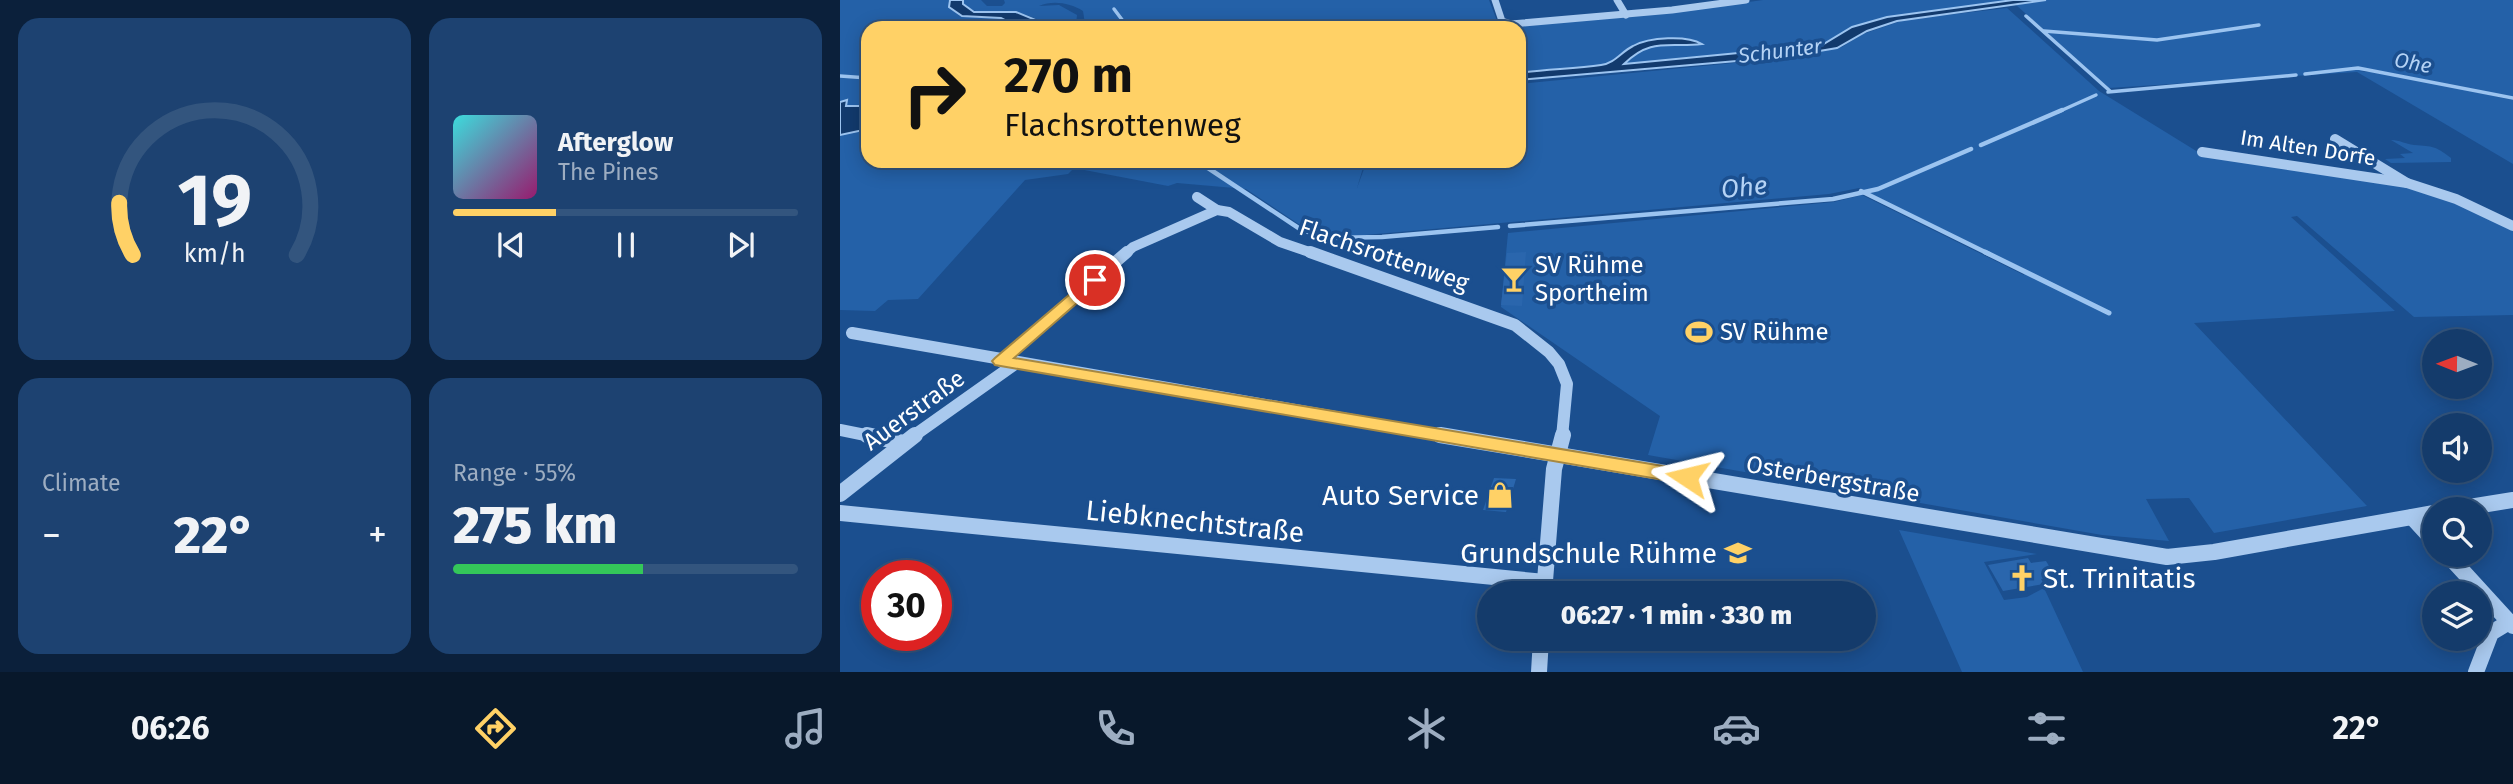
<!DOCTYPE html>
<html lang="en">
<head>
<meta charset="utf-8">
<style>
  body { margin:0; font-family:"Fira Sans",sans-serif; background:#1d4271; color:#f1f3f6; height:100vh; display:flex; flex-direction:column; font-size:26px; white-space:nowrap }
  * { box-sizing:border-box; margin:0 }
  p { font-size:23px; color:#9dadc1 }
  .icon { flex:none; width:38px; height:38px; fill:none; stroke:currentColor; stroke-width:2; stroke-linecap:round; stroke-linejoin:round }
  .map { position:relative; flex:1; overflow:hidden }
  .details { display:flex; flex-direction:column; gap:18px; padding:18px; background:#0b203b; width:840px }
  .details>* { flex:none }
  .guide { position:absolute; left:21px; top:21px; width:665px; height:147px; border-radius:21px; box-shadow:0 4px 18px #0003,0 0 0 2px #33557e; background:#ffd166; color:#111; overflow:hidden }
  .needle { width:46px; rotate:271deg }
  .fabs { position:absolute; left:1582px; top:329px; display:grid; gap:14px }
  .fabs a { display:grid; place-items:center; width:70px; height:70px; border-radius:50%; background:#143b6b; box-shadow:0 4px 18px #0003,0 0 0 2px #33557e; font-size:35px }
  .speed { position:absolute; left:21px; top:560px; display:flex; gap:14px; font-size:35px; font-weight:700; text-align:center }
  .speed>* { display:grid; place-content:center; width:91px; height:91px; border-radius:50%; background:#143b6b; box-shadow:0 4px 18px #0003,0 0 0 2px #33557e; line-height:1 }
  .speed .limit { border:10px solid #d22; background:#fff; color:#111 }
  .pin { position:absolute; display:grid; place-items:center; width:60px; height:60px; color:#fff; margin:-30px; border:4px solid #fff; border-radius:50%; box-shadow:0 2px 7px #0007 }
  .me { position:absolute; width:77px; margin:-38px; rotate:280deg; stroke-linejoin:round; filter:drop-shadow(0 0 5px #0008) }
  .turn { display:flex; align-items:center; gap:24px; height:147px; padding:0 28px; font-size:32px }
  .turn .icon { width:91px; height:91px; stroke-width:2.5 }
  .turn b { display:block; font-size:49px; line-height:60px }
  .big { font-size:52px; font-weight:800; line-height:1.1 }
  .details .widget { flex:1; display:flex; flex-direction:column; justify-content:center; gap:10px; min-width:0; padding:0 24px; border-radius:21px; background:#1d4271 }
  .details .dial { align-items:center; gap:0 }
  .dial svg { height:182px; overflow:visible; fill:none; stroke:#33557e; stroke-width:7; stroke-linecap:round; text-anchor:middle }
  .dial text { fill:#f1f3f6; stroke:none }
  .song { display:flex; align-items:center; gap:21px }
  .cover { width:84px; height:84px; border-radius:10px; background:linear-gradient(135deg,hsl(180 70% 55%),hsl(320 70% 35%)) }
  .played { height:7px; border-radius:4px; background:linear-gradient(90deg,#ffd166 30%,#33557e 30%) }
  .keys { display:flex; justify-content:space-around; direction:ltr }
  .heat { display:flex; justify-content:space-between; align-items:center; font-size:38px; direction:ltr }
  .charge { height:10px; border-radius:5px; background:linear-gradient(90deg,#34c759 55%,#33557e 0) }
  .details .tiles { flex:1; display:grid; gap:18px; grid-template-columns:repeat(2,1fr) }
  .trip { position:absolute; left:637px; top:581px; width:399px; height:70px; border-radius:35px; background:#143b6b; box-shadow:0 4px 18px #0003,0 0 0 2px #33557e; font-weight:800; line-height:70px; text-align:center }
  .tabs { display:flex; height:112px; justify-content:space-around; align-items:center; background:#08182b; color:#9dadc1 }
  .tabs .icon { width:49px; height:49px }
  .tabs .current { color:#ffd166 }
  .tabs b { font-size:32px; color:#f1f3f6 }
  main { display:flex; flex:1; min-height:0 }
  .map>svg:first-child { display:block }
  .green { fill:#2461a8 }
  .water { fill:#123a6d; stroke:#9cc4f0; stroke-width:2 }
  .lines { fill:none; stroke-linecap:round; stroke-linejoin:round }
  .stream-far2 { stroke:#9cc4f0; stroke-width:3.5 }
  .stream-far1 { stroke:#9cc4f0; stroke-width:4.5 }
  .stream { stroke:#9cc4f0; stroke-width:5 }
  .building { fill:#2a66ad }
  .minor-far3 { stroke:#a9c9ee; stroke-width:7 }
  .minor-far2 { stroke:#a9c9ee; stroke-width:10 }
  .minor-far1 { stroke:#a9c9ee; stroke-width:12 }
  .minor { stroke:#a9c9ee; stroke-width:16 }
  .route { fill:#ffd166; stroke:#a68842; stroke-width:2 }
  .labels { text-anchor:middle; stroke-width:7; stroke-linejoin:round; paint-order:stroke }
  .far-water-label { font-size:21px; font-style:italic; fill:#b5d3f5; stroke:#1b4f8f }
  .far-street-label { font-size:21px; fill:#fff; stroke:#1b4f8f }
  .street-label { font-size:24px; fill:#fff; stroke:#1b4f8f }
  .poi-label { font-size:24px; fill:#fff; stroke:#1b4f8f; text-anchor:start }
  .water-label { font-size:26px; font-style:italic; fill:#b5d3f5; stroke:#1b4f8f }
  .near-poi-label { font-size:28px; fill:#fff; stroke:#1b4f8f; text-anchor:end }
  .near-street-label { font-size:28px; fill:#fff; stroke:#1b4f8f }
</style>
</head>
<body>
<main>
<section class="details">
<div class="tiles">
<div class="widget dial"><svg viewBox="0 0 100 80">
<path d="M14 69A42 42 0 1 1 86 69"/>
<path d="M14 69A42 42 0 0 1 8 46" stroke="#ffd166"/>
<text x="50" y="56" font-size="32" font-weight="700">19</text>
<text x="50" y="72" font-size="11">km/h</text>
</svg></div>
<div class="widget">
<div class="song"><i class="cover"></i><div><b>Afterglow</b><p>The Pines</p></div></div>
<div class="played"></div>
<div class="keys"><svg class="icon" aria-label="previous" viewBox="0 0 24 24"><path d="M18 5L8 12l10 7zM5 5v14"/></svg><svg class="icon" aria-label="pause" viewBox="0 0 24 24"><path d="M8 5v14M16 5v14"/></svg><svg class="icon" aria-label="next" viewBox="0 0 24 24"><path d="M6 5l10 7-10 7zM19 5v14"/></svg></div>
</div>
<div class="widget"><p>Climate</p>
<div class="heat"><a>−</a><b class="big">22°</b><a>+</a></div>
</div>
<div class="widget"><p>Range · 55%</p><b class="big">275 km</b><div class="charge"></div></div>
</div>
</section>
<div class="map">
<svg width="1673" height="672" viewBox="0 0 1673 672">
  <rect width="100%" height="100%" fill="#1b4f8f"/>
  <g class="green">
    <polygon points="0,0 110,0 108,2 137,18 161,18 180,28 28,28 28,106 5,106 6,100 0,102"/>
    <path d="M 123,0 L 141,0 L 147,6 L 162,6 L 165,3 L 164,0 L 649,0 L 659,26 L 671,27 L 830,13 L 923,0 L 1172,0 L 1047,17 L 1012,27 L 982,45 L 955,49 L 679,73 L 679,28 L 251,28 L 245,24 L 243,11 C 230,3 213,0 199,6 L 219,5 L 237,15 L 236,24 L 240,28 C 208,28 203,19 176,12 C 157,7 139,19 123,4 Z"/>
    <polygon points="1206,0 1673,0 1673,97 1536,70 1519,72 1539,72 1673,100 1673,164 1517,72 1269,88 1176,5"/>
    <polygon points="1167,8 1259,91 1366,157 1570,186 1653,218 1673,231 1673,315 1574,317 1457,216 1451,217 1555,311 1354,323 1527,506 1374,533 1349,498 1306,499 1329,541 1262,535 808,455 820,416 661,307 668,233 994,202 1022,195 1184,275 1184,269 1019,188 989,194 525,235 488,235 463,227 406,189 337,183 328,186 234,168 228,174 185,180 78,299 48,300 35,311 0,310 0,135 28,129 28,161 525,161 517,188 527,161 679,161 679,84 945,58 1002,47 1023,34 1064,20"/>
    <path d="M 1551,140 C 1560,140 1565,144 1574,145 C 1594,147 1594,145 1611,158 L 1611,162 L 1551,163 L 1545,159 L 1565,158 L 1560,154 L 1573,153 Z"/>
    <polygon points="1059,530 1197,554 1144,562 1164,600 1187,597 1204,588 1243,672 1122,672"/>
  </g>
  <g class="water">
    <polygon points="110,0 123,0 123,4 134,12 176,12 215,28 180,28 161,18 122,16 109,7"/>
    <path d="M 1173,0 L 1206,0 L 1057,21 L 1027,31 L 997,48 L 944,57 L 679,80 L 679,73 C 706,69 734,69 761,65 C 775,63 781,52 793,46 C 809,37 847,35 862,44 C 829,48 811,37 784,64 L 982,45 L 1012,27 L 1047,17 Z"/>
    <polygon points="7,100 6,106 28,106 28,129 0,135 0,102"/>
  </g>
  <g class="lines">
    <g class="stream-far2">
      <polyline points="274,9 283,21 300,28"/>
      <polyline points="1186,16 1270,91"/>
      <polyline points="1204,31 1317,40 1419,25"/>
      <polyline points="1465,74 1518,68 1673,98"/>
      <polyline points="0,76 28,78"/>
      <polyline points="1268,92 1456,75"/>
      <polyline points="1218,112 1256,95"/>
    </g>
    <g class="stream-far1">
      <polyline points="1141,145 1222,110"/>
      <polyline points="329,161 368,168 460,229 486,238 542,237 658,227"/>
      <polyline points="1021,191 1149,254"/>
      <polyline points="670,226 993,199 1038,189 1131,149"/>
    </g>
    <polyline class="stream" points="1145,252 1269,313"/>
  </g>
  <g class="building">
    <polygon points="686,252 682,306 661,305 667,253"/>
    <polygon points="654,478 676,479 666,512 643,510"/>
    <polygon points="1188,558 1191,563 1206,561 1215,576 1201,579 1204,584 1163,591 1148,565"/>
  </g>
  <g class="lines">
    <g class="minor-far3">
      <polyline points="655,0 662,21 671,24 832,10 906,0"/>
      <polyline points="777,0 786,15"/>
    </g>
    <g class="minor-far2">
      <polyline points="1495,139 1567,183 1616,199 1673,226"/>
      <polyline points="1362,152 1567,183"/>
      <polyline points="357,197 377,210"/>
      <polyline points="285,254 293,247 377,210 389,212 440,242 475,254"/>
    </g>
    <g class="minor-far1">
      <polyline points="470,252 675,325 709,352 719,364 727,384 722,437"/>
      <polyline points="12,333 610,437"/>
      <polyline points="161,361 287,252"/>
      <polyline points="0,430 35,437"/>
      <polyline points="72,437 175,364"/>
    </g>
    <g class="minor">
      <polyline points="27,435 64,443"/>
      <polyline points="600,435 1327,557 1374,552 1594,513"/>
      <polyline points="0,494 75,435"/>
      <polyline points="1617,509 1673,500"/>
      <polyline points="0,513 705,582"/>
      <polyline points="1572,517 1594,541"/>
      <polyline points="1608,555 1673,626"/>
      <polyline points="704,593 714,469 723,435"/>
      <polyline points="699,672 701,639"/>
      <polyline points="1636,672 1651,633 1669,622"/>
    </g>
  </g>
  <polygon class="route" points="255,275 260,277 262,280 260,283 174,358 847,470 854,472 857,477 854,482 847,484 155,365 152,361 155,358 250,277"/>
  <defs>
    <symbol id="bar-bare" viewBox="-9 -9 18 18"><path d="M-6-5H6L.8 .8V4.5H3.5V6h-7V4.5H-.8V.8Z" fill="#ffd166" stroke="#1b4f8f" stroke-width="2.5" paint-order="stroke"/></symbol>
    <symbol id="stadium-bare" viewBox="-9 -9 18 18"><path d="M0-5a6.5 5 0 1 0 0 10a6.5 5 0 1 0 0-10ZM-3.5-1.8h7v3.6h-7Z" fill="#ffd166" stroke="#1b4f8f" stroke-width="2.5" paint-order="stroke"/></symbol>
    <symbol id="shop-bare" viewBox="-9 -9 18 18"><path d="M-5-2.5h2.3a2.7 3.5 0 0 1 5.4 0H5L5.5 6h-11ZM-1.5-2.5h3a1.5 2.3 0 0 0-3 0Z" fill="#ffd166" stroke="#1b4f8f" stroke-width="2.5" paint-order="stroke"/></symbol>
    <symbol id="school-bare" viewBox="-9 -9 18 18"><path d="M0-5L7-2L0 1L-7-2ZM-4 1L0 2.5L4 1V4Q0 6-4 4Z" fill="#ffd166" stroke="#1b4f8f" stroke-width="2.5" paint-order="stroke"/></symbol>
    <symbol id="church-bare" viewBox="-9 -9 18 18"><path d="M-1.2-6h2.4v3.5h3.3v2.4h-3.3V6h-2.4V-.1h-3.3v-2.4h3.3Z" fill="#ffd166" stroke="#1b4f8f" stroke-width="2.5" paint-order="stroke"/></symbol>
  </defs>
  <g fill-rule="evenodd">
    <use href="#bar-bare" x="655" y="260" width="38" height="38"/>
    <use href="#stadium-bare" x="840" y="313" width="38" height="38"/>
    <use href="#shop-bare" x="641" y="476" width="38" height="38"/>
    <use href="#school-bare" x="879" y="534" width="38" height="38"/>
    <use href="#church-bare" x="1163" y="559" width="38" height="38"/>
  </g>
  <g class="labels">
    <g class="far-water-label">
      <text transform="translate(940 51) rotate(-7)" y="7">Schunter</text>
      <text transform="translate(1573 63) rotate(11)" y="7">Ohe</text>
    </g>
    <g class="far-street-label">
      <text transform="translate(1468 148) rotate(9)" y="7">Im Alten Dorfe</text>
    </g>
    <g class="street-label">
      <text transform="translate(544 255) rotate(19)" y="8">Flachsrottenweg</text>
      <text transform="translate(74 410) rotate(-36)" y="8">Auerstraße</text>
      <text transform="translate(993 479) rotate(10)" y="8">Osterbergstraße</text>
    </g>
    <g class="poi-label">
      <text x="695" y="273">SV Rühme<tspan x="695" dy="28">Sportheim</tspan></text>
      <text x="880" y="340">SV Rühme</text>
    </g>
    <g class="water-label">
      <text transform="translate(904 187) rotate(-5)" y="9">Ohe</text>
    </g>
    <g class="near-poi-label">
      <text x="639" y="505">Auto Service</text>
      <text x="877" y="563">Grundschule Rühme</text>
      <text x="1203" y="588" text-anchor="start">St. Trinitatis</text>
    </g>
    <g class="near-street-label">
      <text transform="translate(355 521) rotate(6)" y="10">Liebknechtstraße</text>
    </g>
  </g>
</svg>
<div class="fabs">
<a><svg class="needle" viewBox="-14 -14 28 28"><path d="M0-13l5 13h-10z" fill="#e53935"/><path d="M0 13l5-13h-10z" fill="#9dadc1"/></svg></a>
<a><svg class="icon" aria-label="sound" viewBox="0 0 24 24"><path d="M4 9h4l5-4v14l-5-4H4zM17 9q2 3 0 6"/></svg></a>
<a><svg class="icon" aria-label="search" viewBox="0 0 24 24"><circle cx="10" cy="10" r="6"/><path d="M15 15l6 6"/></svg></a>
<a><svg class="icon" aria-label="layers" viewBox="0 0 24 24"><path d="M12 4l9 5-9 5-9-5zM3 14l9 5 9-5"/></svg></a>
</div>
<div class="speed"><div class="limit">30</div></div>
<div class="pin" style="left:255px;top:280px;background:#d93025"><svg class="icon" aria-label="arrive" viewBox="0 0 24 24"><path d="M6 21V4h12l-3 4 3 4H6"/></svg></div>
<svg class="me" style="left:847px;top:477px" viewBox="-20 -20 40 40"><path d="M0-17L14 15 0 8-14 15z" fill="#ffd166" stroke="#fff" stroke-width="4"/></svg>
<div class="trip">06:27 · 1 min · 330 m</div>
<div class="guide">
<div class="turn"><svg class="icon" aria-label="right" viewBox="0 0 24 24"><path d="M7 20v-9h11M14 6l5 5-5 5"/></svg><div><b>270 m</b>Flachsrottenweg</div></div>
</div>
</div>
</main>
<nav class="tabs">
<b>06:26</b>
<svg class="icon current" aria-label="directions" viewBox="0 0 24 24"><path d="M12 3l9 9-9 9-9-9zM9 14v-3h6M13 9l2 2-2 2"/></svg>
<svg class="icon" aria-label="music" viewBox="0 0 24 24"><path d="M9 18V5l10-2v13"/><circle cx="6" cy="18" r="3"/><circle cx="16" cy="16" r="3"/></svg>
<svg class="icon" aria-label="phone" viewBox="0 0 24 24"><path d="M5 4h4l2 5-3 2q2 4 5 5l2-3 5 2v4C11 20 4 13 5 4z"/></svg>
<svg class="icon" aria-label="climate" viewBox="0 0 24 24"><path d="M12 3v18M4 7l16 10M4 17L20 7"/></svg>
<svg class="icon" aria-label="car" viewBox="0 0 24 24"><path d="M5 17H2v-5l4-1 3-4h7l3 4 3 1v5h-3M9 17h6M6 11h13"/><circle cx="7" cy="17" r="2"/><circle cx="17" cy="17" r="2"/></svg>
<svg class="icon" aria-label="filters" viewBox="0 0 24 24"><path d="M4 7h16M4 17h16"/><circle cx="9" cy="7" r="2"/><circle cx="15" cy="17" r="2"/></svg>
<b>22°</b>
</nav>
</body>
</html>
